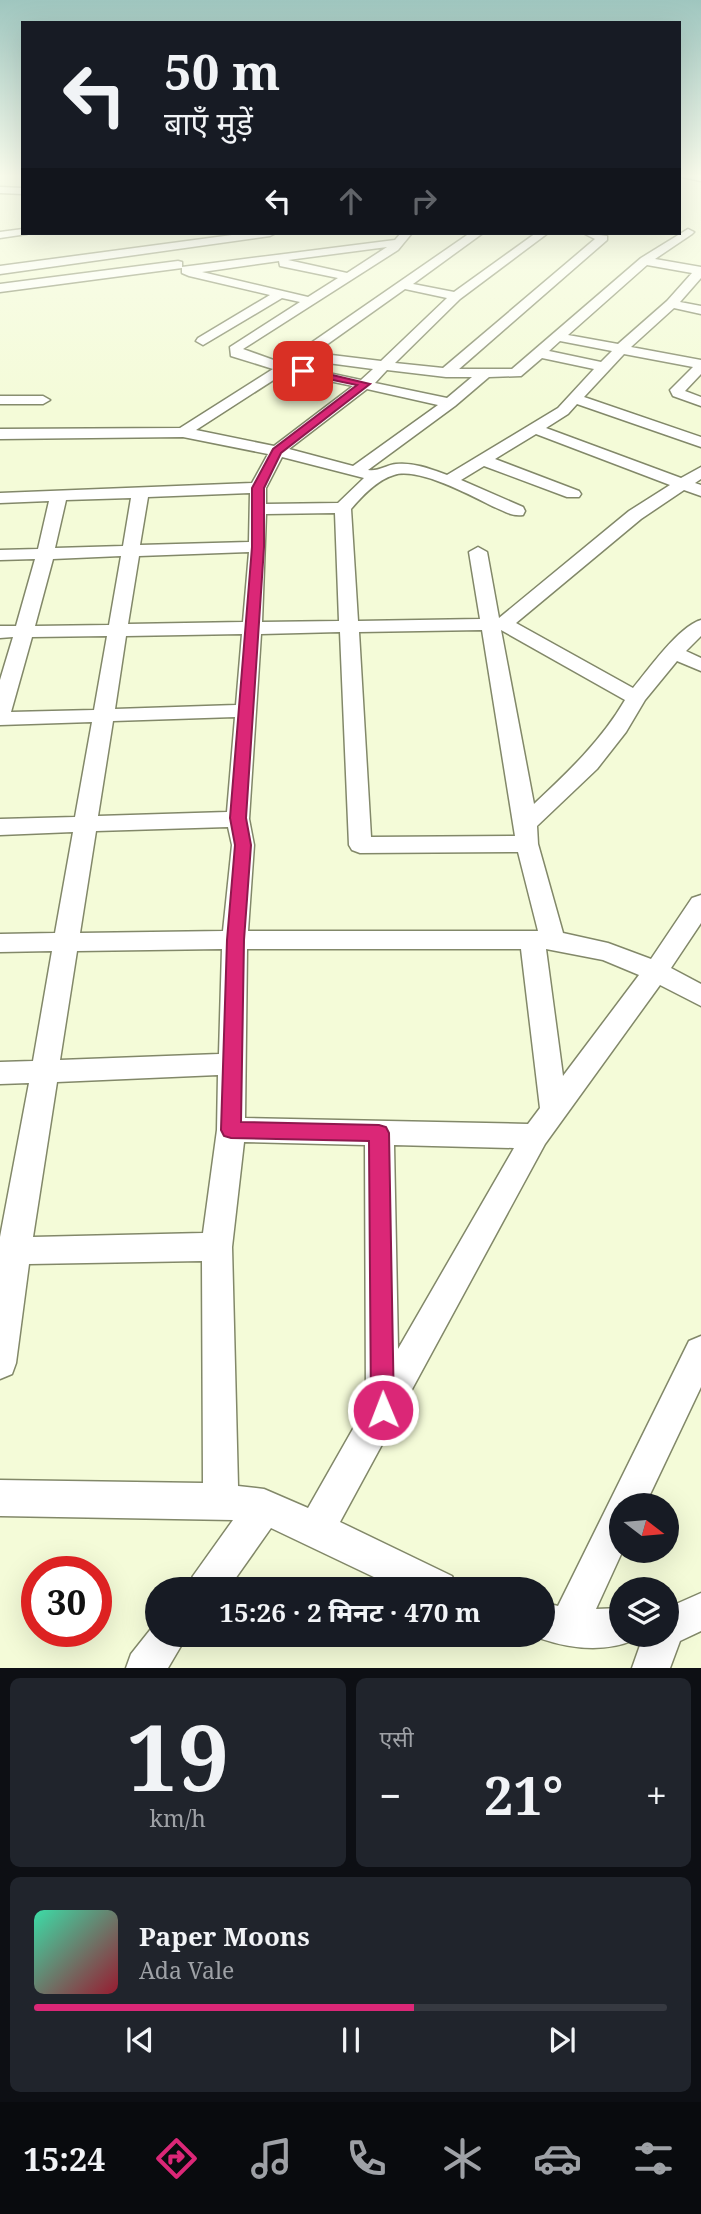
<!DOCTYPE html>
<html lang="hi">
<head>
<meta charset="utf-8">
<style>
  body { margin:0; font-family:"Noto Serif","Noto Sans Devanagari",serif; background:#20242c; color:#f1f3f6; height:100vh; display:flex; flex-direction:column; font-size:26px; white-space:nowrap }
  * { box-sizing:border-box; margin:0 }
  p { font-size:23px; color:#9ea1a6 }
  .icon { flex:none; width:38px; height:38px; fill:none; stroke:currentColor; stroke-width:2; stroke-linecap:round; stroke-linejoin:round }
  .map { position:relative; height:1668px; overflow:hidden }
  .sheet { display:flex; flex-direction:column; gap:10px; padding:10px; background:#0d0f14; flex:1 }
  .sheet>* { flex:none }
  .hud { position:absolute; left:21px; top:21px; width:660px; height:214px; border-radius:0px; box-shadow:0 7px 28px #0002; background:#171b24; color:#f1f3f6; overflow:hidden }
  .needle { width:46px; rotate:106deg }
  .buttons { position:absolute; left:609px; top:1493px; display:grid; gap:14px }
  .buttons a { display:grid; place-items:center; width:70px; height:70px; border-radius:50%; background:#171b24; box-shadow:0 7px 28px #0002; font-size:35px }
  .speed { position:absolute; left:21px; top:1556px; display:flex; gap:14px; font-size:35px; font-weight:700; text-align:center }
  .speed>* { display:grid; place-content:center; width:91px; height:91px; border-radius:50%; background:#171b24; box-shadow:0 7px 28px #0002; line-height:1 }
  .speed .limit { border:10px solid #d22; background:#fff; color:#111 }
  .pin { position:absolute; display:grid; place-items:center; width:60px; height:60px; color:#fff; margin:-30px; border-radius:14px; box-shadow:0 4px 10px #0006 }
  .me { position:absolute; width:77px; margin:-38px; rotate:359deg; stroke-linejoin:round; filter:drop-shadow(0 0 5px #0008) }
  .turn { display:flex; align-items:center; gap:24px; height:147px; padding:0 28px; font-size:32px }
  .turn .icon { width:91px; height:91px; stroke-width:2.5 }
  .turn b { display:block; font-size:49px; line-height:60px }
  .lanes { display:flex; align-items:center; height:66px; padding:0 28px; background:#0003; justify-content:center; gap:35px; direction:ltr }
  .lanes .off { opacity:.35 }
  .big { font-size:52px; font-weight:700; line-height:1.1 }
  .sheet .tile { flex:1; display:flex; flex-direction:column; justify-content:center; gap:10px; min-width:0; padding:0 24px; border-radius:10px; background:#20242c }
  .sheet .dial { align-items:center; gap:0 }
  .dial b { font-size:91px; line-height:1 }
  .song { display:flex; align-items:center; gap:21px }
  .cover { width:84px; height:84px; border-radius:10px; background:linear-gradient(135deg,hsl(160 70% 55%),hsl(350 70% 35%)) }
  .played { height:7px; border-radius:4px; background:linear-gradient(90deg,#db2777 60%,#363941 60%) }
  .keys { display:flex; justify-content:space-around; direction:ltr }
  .heat { display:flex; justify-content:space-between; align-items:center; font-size:38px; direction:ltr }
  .sheet .tiles { flex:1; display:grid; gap:10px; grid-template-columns:1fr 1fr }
  .tile:last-child { grid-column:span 2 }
  .trip { position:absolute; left:145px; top:1577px; width:410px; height:70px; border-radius:35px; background:#171b24; box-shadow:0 7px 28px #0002; font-weight:700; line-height:70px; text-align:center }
  .menu { display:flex; height:112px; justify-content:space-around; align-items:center; background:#090b0e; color:#9ea1a6 }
  .menu .icon { width:49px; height:49px }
  .menu .selected { color:#db2777 }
  .menu b { font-size:32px; color:#f1f3f6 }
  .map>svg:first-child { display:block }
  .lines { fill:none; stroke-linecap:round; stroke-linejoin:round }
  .street-casing { stroke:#828869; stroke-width:3 }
  .street { fill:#fff; fill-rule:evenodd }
  .route { fill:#db2777; stroke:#8e194d; stroke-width:2 }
</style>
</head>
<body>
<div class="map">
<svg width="701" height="1668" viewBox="0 0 701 1668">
  <rect width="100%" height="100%" fill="#f4fbd8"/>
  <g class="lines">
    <defs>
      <g id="street">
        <polygon points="681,175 701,175 701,181 682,177"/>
        <polygon points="0,187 23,188 23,194 0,193"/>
        <polygon points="23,229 23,233 27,234 0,238 0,232"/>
        <path d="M 688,229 L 694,232 L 692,234 L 655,259 L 701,267 L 701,278 L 680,302 L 701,306 L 701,314 L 674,308 L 631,347 L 701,360 L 701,374 L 685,391 L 701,397 L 701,406 L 673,396 L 670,390 L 693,367 L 624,354 L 584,397 L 701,437 L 701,447 L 577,404 L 568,414 L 546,428 L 681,478 L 701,467 L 701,479 L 695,483 L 701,485 L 701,496 L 684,490 L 641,519 L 516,623 L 633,688 C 648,670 679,626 701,620 L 701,636 L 686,651 L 701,658 L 701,671 L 677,661 L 645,700 L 626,732 L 597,769 L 537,826 L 538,844 L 563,933 L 608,943 L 651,959 L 692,898 L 701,895 L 701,923 L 671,968 L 701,984 L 701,1006 L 660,985 L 545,1144 L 340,1522 L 452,1576 L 458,1589 L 399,1589 L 271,1528 L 228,1589 L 187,1589 L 193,1576 L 233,1520 L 0,1516 L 0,1480 L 203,1483 L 202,1261 L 29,1264 L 16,1363 L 12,1374 L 0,1379 L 0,1237 L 29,1083 L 0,1084 L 0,1062 L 33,1061 L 52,951 L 0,952 L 0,934 L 55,933 L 73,832 L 0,835 L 0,819 L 75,817 L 92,722 L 0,725 L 0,680 L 13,637 L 0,638 L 0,626 L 16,626 L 35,559 L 0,560 L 0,550 L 38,549 L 49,501 L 0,503 L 0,493 L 252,483 L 268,454 L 183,437 L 0,439 L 0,429 L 180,428 L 273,369 L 231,356 L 230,347 L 300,302 L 282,298 L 203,345 L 196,341 L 198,338 L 270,295 L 189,276 L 182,273 L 182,268 L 0,292 L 0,284 L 178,261 L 182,262 L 182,267 L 395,240 L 401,233 L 412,233 L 398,250 L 243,349 L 282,363 L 470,233 L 483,233 L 413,284 L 454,292 L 536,233 L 548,233 L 460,299 L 395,363 L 443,368 L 595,239 L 583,233 L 607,236 L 607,240 L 459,369 L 512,369 L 641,258 ZM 387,247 L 347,273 L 288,260 ZM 279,261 L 280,266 L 338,278 L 308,297 L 202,272 ZM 647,265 L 692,273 L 667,301 L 618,344 L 568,335 ZM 405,289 L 447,298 L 381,361 L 315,353 ZM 560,341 L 612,351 L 601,362 L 549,351 ZM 542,358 L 594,369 L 558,408 L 447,475 C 431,469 413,462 396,464 C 386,465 378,472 368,470 L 455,406 L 489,377 L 521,376 ZM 305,360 L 373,369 L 361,380 L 296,366 ZM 387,370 L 446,377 L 472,377 L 447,398 L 375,383 ZM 286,372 L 353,386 L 274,446 L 196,430 ZM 367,389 L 438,405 L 353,466 L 289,449 ZM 536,434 L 670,485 L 629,511 L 499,618 L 487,552 L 478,547 L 469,552 L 480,619 L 358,621 L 351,509 C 362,496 377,480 394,475 C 418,467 470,495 492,506 C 502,510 512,517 523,515 L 525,511 L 523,507 L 461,480 L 484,466 L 567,497 L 579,497 L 581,494 L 579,491 L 495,459 ZM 282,457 L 364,478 L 338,503 L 266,504 L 266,488 ZM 250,493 L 249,542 L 140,545 L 148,497 ZM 131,498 L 123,546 L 55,548 L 66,500 ZM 335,513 L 339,621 L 262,622 L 266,514 ZM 249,552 L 243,622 L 128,624 L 139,556 ZM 121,556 L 109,625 L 35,626 L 53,559 ZM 482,630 L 515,836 L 371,837 L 359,632 ZM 501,630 L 625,700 C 601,741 568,772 534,804 ZM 340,632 L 349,845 L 352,850 L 360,853 L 518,852 L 538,931 L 248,931 L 254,845 L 249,819 L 261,634 ZM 242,634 L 236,705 L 115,709 L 126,636 ZM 107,636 L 94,710 L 11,712 L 32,637 ZM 235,717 L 227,812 L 98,816 L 113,721 ZM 228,827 L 232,845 L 223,931 L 80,933 L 96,831 ZM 222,949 L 219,1054 L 60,1060 L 77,951 ZM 247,949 L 521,949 L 540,1108 L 528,1124 L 245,1118 ZM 546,949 L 603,960 L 639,975 L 563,1076 ZM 218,1075 L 217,1130 L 203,1233 L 33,1237 L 57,1082 ZM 244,1142 L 365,1145 L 366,1406 L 308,1508 L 264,1489 L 238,1486 L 232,1247 ZM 394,1145 L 514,1148 L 398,1349 Z"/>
        <polygon points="247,233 276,233 270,236 0,274 0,266"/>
        <polygon points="0,396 43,396 50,400 43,404 0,404"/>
        <path d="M 701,1336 L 701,1387 L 645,1505 L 621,1505 L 623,1550 L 596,1609 L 621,1608 L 621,1634 L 637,1634 L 634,1640 C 602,1654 561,1648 529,1634 L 542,1634 L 542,1602 L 558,1606 L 689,1341 Z"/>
        <polygon points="701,1593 701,1631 680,1641 670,1668 632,1668 644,1634 667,1634 667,1608"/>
        <polygon points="158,1620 158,1634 188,1634 168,1668 126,1668 131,1654"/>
      </g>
    </defs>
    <use href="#street" class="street-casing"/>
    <use href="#street" class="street"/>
  </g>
  <linearGradient id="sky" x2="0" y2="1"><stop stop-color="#9fc6bf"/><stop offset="0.43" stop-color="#fafded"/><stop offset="1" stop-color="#fafded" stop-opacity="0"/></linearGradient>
  <rect width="701" height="409" fill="url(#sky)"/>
  <polygon class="route" points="303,368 370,384 281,453 264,488 264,547 246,818 251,845 244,940 241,1122 379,1125 386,1127 389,1133 394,1410 391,1418 383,1422 374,1418 371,1410 369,1141 231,1138 224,1136 221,1130 227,940 235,845 230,818 252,547 252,488 273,449 357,385 299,373 299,369"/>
</svg>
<div class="buttons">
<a><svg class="needle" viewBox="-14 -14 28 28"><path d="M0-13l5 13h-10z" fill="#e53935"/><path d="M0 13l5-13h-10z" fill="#9ea1a6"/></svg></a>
<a><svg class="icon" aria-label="layers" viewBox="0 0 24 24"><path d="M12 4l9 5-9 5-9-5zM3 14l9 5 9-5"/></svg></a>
</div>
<div class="speed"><div class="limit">30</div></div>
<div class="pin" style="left:303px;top:371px;background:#d93025"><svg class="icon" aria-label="arrive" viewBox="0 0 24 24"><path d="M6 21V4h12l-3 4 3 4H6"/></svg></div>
<svg class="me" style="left:383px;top:1410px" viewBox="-20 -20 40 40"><circle r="17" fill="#db2777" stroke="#fff" stroke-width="3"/><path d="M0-11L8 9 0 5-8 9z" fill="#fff"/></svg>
<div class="trip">15:26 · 2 मिनट · 470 m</div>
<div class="hud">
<div class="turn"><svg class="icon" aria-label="left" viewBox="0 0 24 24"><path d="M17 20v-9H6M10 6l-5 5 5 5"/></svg><div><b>50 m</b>बाएँ मुड़ें</div></div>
<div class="lanes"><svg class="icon" aria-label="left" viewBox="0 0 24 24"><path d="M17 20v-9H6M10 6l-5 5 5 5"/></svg><svg class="icon off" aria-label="ahead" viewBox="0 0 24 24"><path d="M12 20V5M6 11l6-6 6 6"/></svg><svg class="icon off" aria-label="right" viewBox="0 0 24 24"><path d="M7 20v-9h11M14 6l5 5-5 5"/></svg></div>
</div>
</div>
<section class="sheet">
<div class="tiles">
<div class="tile dial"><b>19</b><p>km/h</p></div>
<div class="tile"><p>एसी</p>
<div class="heat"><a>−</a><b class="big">21°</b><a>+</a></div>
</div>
<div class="tile">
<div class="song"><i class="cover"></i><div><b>Paper Moons</b><p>Ada Vale</p></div></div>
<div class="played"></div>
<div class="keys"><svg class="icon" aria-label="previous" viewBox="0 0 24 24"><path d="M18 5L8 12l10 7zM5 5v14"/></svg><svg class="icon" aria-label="pause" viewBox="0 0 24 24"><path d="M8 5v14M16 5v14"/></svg><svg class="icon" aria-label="next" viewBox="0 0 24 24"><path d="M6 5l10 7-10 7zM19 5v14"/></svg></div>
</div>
</div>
</section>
<nav class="menu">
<b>15:24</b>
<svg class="icon selected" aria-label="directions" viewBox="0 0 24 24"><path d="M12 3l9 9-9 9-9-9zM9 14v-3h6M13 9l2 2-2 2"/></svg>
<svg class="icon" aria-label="music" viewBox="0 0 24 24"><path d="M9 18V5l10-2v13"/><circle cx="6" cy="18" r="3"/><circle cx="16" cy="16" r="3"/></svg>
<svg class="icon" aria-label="phone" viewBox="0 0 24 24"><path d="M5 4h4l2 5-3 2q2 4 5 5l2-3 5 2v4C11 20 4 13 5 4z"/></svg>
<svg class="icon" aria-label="climate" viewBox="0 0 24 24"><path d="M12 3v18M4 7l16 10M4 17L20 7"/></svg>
<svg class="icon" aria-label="car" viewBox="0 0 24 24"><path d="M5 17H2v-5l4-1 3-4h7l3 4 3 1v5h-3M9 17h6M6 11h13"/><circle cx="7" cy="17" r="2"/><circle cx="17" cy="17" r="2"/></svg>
<svg class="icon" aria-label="filters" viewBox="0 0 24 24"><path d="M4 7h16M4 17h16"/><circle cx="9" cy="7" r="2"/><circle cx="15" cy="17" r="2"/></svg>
</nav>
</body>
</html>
